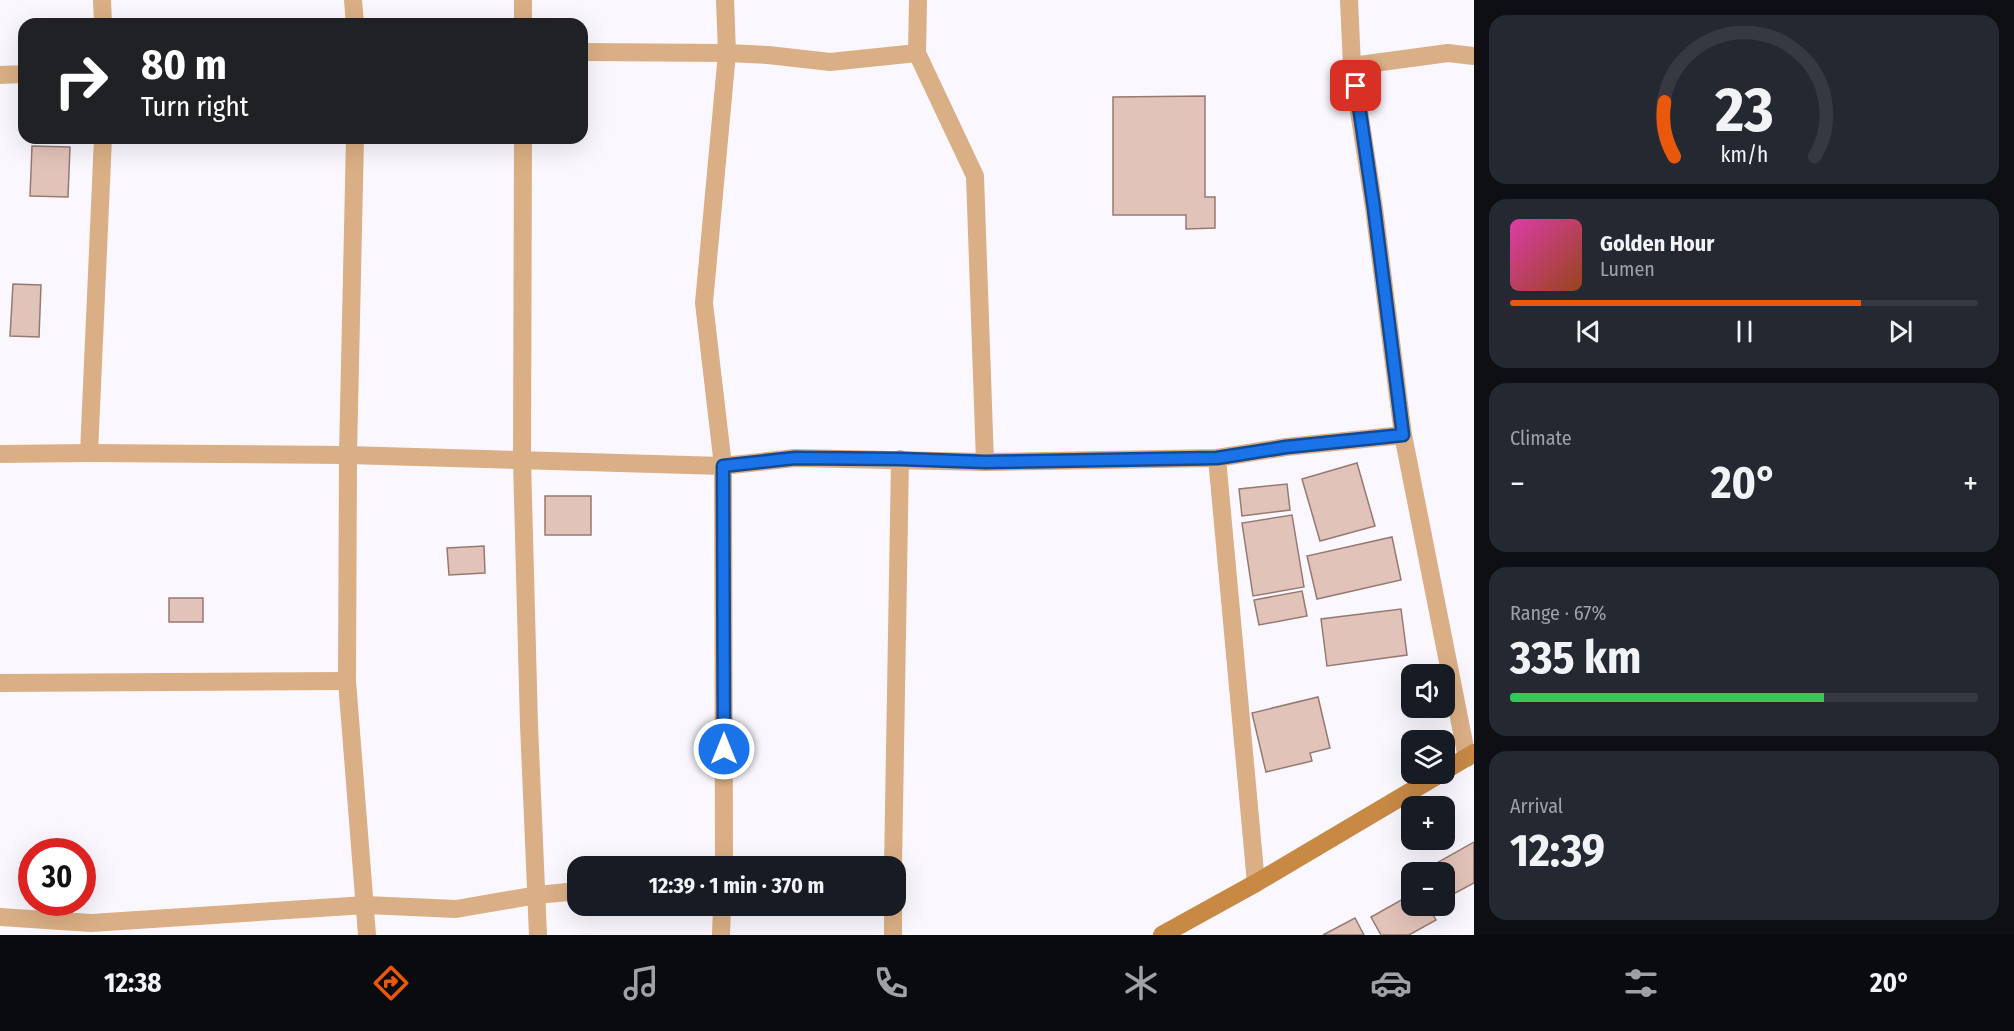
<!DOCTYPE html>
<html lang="en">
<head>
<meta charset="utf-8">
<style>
  body { margin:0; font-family:"Fira Sans Condensed",sans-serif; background:#242831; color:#f1f3f6; height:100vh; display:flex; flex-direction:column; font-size:22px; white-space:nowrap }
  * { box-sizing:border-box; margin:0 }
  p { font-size:20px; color:#9ea1a6 }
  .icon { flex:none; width:33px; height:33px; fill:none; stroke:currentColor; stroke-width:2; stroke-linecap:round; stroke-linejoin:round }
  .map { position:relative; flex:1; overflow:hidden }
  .drawer { display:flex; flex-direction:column; gap:15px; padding:15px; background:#0d0f14; width:540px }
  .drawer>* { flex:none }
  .banner { position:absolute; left:18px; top:18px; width:570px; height:126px; border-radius:18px; box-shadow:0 6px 24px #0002; background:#202124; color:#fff; overflow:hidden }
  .controls { position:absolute; left:1401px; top:664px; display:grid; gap:12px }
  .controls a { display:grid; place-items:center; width:54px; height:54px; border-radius:12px; background:#171b24; box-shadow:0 6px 24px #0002; font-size:30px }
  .speed { position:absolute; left:18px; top:838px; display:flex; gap:12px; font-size:30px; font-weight:700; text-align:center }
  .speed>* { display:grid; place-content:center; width:78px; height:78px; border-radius:50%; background:#171b24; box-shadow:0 6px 24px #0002; line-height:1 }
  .speed .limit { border:9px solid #d22; background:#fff; color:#111 }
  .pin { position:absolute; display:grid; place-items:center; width:51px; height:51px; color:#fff; margin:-26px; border-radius:12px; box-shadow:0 3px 9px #0006 }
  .me { position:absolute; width:66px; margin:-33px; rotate:0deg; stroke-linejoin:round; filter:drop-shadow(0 0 4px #0008) }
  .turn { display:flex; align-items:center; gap:21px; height:126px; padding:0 24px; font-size:27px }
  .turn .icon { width:78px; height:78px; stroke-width:2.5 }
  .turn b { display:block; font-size:42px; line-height:51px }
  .big { font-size:45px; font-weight:700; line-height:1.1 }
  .drawer .tile { flex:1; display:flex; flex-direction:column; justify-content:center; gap:9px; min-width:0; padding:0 21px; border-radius:18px; background:#242831 }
  .drawer .dial { align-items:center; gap:0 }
  .dial svg { height:156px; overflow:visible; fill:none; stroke:#363941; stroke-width:7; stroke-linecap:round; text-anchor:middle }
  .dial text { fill:#f1f3f6; stroke:none }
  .song { display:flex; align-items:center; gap:18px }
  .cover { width:72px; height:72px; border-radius:9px; background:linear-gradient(135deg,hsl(320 70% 55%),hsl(20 70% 35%)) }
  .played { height:6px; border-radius:3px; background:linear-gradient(90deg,#ea580c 75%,#363941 75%) }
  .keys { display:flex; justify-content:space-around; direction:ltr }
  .heat { display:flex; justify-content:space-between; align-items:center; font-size:33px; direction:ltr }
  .charge { height:9px; border-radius:4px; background:linear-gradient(90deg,#34c759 67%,#363941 0) }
  .trip { position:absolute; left:567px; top:856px; width:339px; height:60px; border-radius:18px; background:#171b24; box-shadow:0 6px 24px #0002; font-weight:700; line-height:60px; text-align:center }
  .dock { display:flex; height:96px; justify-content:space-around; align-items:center; background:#090b0e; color:#9ea1a6 }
  .dock .icon { width:42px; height:42px }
  .dock .current { color:#ea580c }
  .dock b { font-size:27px; color:#f1f3f6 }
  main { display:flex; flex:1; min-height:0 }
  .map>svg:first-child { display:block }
  .building { fill:#e2c3ba; stroke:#967971; stroke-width:1.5 }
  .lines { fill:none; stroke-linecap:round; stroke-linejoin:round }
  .street { stroke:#daaf85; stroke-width:18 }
  .secondary { stroke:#c88945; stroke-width:18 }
  .route-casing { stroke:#114b97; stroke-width:15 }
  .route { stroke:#1a73e8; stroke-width:10 }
</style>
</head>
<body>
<main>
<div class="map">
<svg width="1474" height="935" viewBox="0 0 1474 935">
  <rect width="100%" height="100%" fill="#faf8fe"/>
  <g class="building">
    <polygon points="1205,96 1205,197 1215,197 1215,228 1186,229 1186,215 1113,215 1113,97"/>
    <polygon points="32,146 70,147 68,197 30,196"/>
    <polygon points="13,284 41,285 39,337 10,336"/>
    <polygon points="1357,463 1375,526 1320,541 1302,479"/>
    <polygon points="1287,484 1290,510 1242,516 1239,489"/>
    <rect x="545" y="496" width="46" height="39"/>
    <polygon points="1292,515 1304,587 1253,596 1242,523"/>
    <polygon points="1392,537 1401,580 1317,599 1307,556"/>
    <polygon points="484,546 485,573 449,575 447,548"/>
    <polygon points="1302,591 1307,616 1259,625 1254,600"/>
    <rect x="169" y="598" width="34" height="24"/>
    <polygon points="1401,609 1407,655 1327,666 1321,619"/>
    <polygon points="1318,697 1330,748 1310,753 1312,761 1266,772 1252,713"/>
    <polygon points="1474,842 1474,883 1444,899 1444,873 1428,873 1426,869"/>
    <polygon points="1412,894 1412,906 1428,906 1436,920 1409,935 1381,935 1371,917"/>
    <polygon points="1355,918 1364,935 1323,935"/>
  </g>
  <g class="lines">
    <g class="street">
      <polyline points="102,0 103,24"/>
      <polyline points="353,0 355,24"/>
      <polyline points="523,0 523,24"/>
      <polyline points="918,0 917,53 975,176 985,462"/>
      <polyline points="1349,0 1352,66 1374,208 1403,435 1467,758"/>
      <polyline points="582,52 727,53 768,55 830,62 917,53"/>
      <polyline points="1352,66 1448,53 1474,56"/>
      <polyline points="0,75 24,74"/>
      <polyline points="355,138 348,455 347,681 367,935"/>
      <polyline points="523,138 522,460 529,725 538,935"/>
      <polyline points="89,453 103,138"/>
      <polyline points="0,454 89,453 348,455 723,466 795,458 985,462 1217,458 1286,447 1403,435"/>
      <polyline points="1217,458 1256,883"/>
      <polyline points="0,683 347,681"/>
      <polyline points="724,867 723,466 704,303 727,53 725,0"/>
      <polyline points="893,867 900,459"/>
      <polyline points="893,906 893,935"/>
      <polyline points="0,917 91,923 366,905 456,909 537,895 578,891"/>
      <polyline points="721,935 722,906"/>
    </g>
    <g class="secondary">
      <polyline points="1444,771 1474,753"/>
      <polyline points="1162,935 1256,883 1440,774"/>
    </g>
  </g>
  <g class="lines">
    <defs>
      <polyline id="route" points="724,749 723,466 795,458 900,459 985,462 1217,458 1286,447 1403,435 1374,208 1356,86"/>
    </defs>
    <use href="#route" class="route-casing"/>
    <use href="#route" class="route"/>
  </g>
</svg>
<div class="controls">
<a><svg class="icon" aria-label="sound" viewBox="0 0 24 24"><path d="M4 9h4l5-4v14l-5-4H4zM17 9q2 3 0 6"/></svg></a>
<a><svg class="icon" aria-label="layers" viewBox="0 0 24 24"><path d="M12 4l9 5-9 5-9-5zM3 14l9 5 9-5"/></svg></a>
<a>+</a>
<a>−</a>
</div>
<div class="speed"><div class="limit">30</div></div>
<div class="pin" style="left:1356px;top:86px;background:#d93025"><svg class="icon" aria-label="arrive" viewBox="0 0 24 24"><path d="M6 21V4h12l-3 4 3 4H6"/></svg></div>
<svg class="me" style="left:724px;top:749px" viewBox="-20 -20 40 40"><circle r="17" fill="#1a73e8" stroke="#fff" stroke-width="3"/><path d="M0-11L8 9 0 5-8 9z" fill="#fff"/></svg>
<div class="trip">12:39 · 1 min · 370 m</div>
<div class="banner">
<div class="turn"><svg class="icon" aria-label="right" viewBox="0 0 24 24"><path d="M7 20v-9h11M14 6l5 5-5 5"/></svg><div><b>80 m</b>Turn right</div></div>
</div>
</div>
<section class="drawer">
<div class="tile dial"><svg viewBox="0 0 100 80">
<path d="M14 69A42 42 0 1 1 86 69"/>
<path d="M14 69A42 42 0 0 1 9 41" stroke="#ea580c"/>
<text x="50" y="56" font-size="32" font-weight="700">23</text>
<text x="50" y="72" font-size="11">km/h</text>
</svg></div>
<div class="tile">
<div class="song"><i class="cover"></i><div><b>Golden Hour</b><p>Lumen</p></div></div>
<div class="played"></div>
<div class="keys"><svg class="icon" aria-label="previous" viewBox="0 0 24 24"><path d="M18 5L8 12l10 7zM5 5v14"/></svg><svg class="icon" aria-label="pause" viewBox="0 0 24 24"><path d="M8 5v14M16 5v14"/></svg><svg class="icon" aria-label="next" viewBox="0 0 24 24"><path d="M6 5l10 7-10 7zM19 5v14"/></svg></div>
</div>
<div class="tile"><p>Climate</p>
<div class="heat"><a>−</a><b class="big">20°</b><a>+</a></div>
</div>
<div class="tile"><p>Range · 67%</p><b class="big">335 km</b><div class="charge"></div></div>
<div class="tile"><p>Arrival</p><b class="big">12:39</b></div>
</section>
</main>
<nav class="dock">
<b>12:38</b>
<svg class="icon current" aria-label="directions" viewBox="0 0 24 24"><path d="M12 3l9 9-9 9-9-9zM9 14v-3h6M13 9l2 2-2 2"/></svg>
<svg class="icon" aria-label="music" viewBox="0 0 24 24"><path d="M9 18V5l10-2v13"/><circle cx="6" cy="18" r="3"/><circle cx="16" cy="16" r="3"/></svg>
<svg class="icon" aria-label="phone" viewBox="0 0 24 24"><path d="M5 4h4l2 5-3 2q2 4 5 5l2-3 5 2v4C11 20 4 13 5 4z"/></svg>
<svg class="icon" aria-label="climate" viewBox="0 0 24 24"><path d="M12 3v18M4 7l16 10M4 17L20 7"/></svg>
<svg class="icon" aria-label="car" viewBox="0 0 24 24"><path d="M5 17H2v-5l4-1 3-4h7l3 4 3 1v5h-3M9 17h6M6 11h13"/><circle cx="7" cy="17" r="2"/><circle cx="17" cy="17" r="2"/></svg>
<svg class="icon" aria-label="filters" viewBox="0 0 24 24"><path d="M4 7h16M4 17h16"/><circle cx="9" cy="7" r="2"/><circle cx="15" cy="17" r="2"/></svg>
<b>20°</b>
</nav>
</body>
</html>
